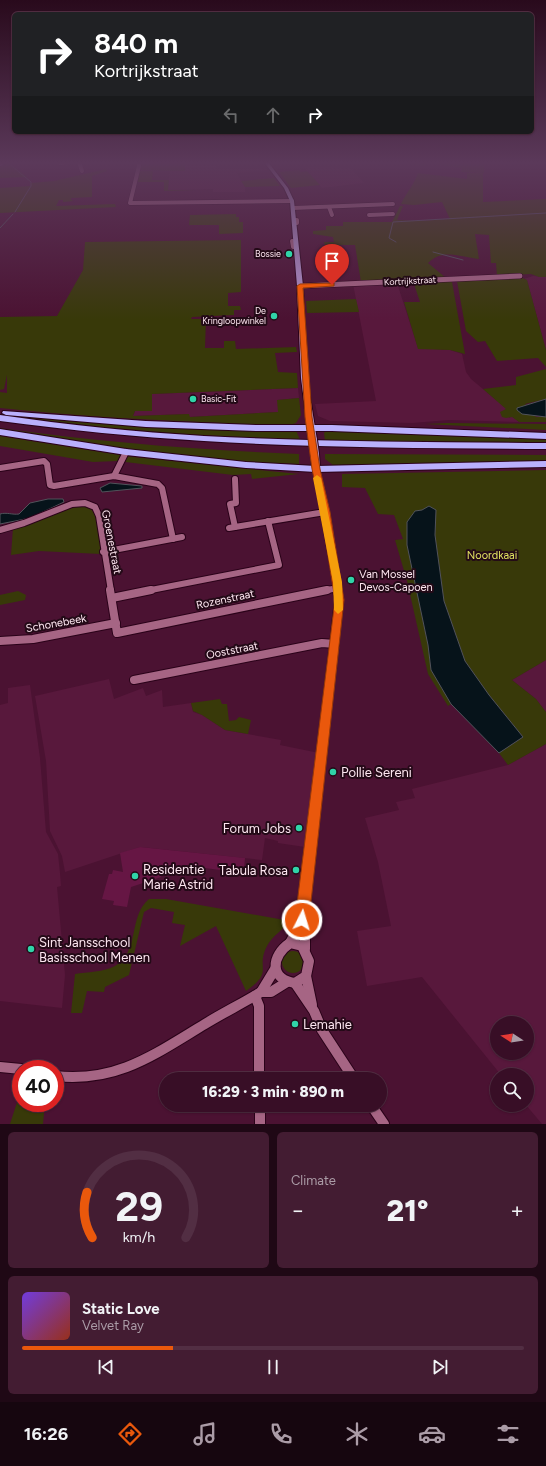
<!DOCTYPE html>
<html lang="en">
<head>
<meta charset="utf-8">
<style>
  body { margin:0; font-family:Figtree,sans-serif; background:#431c32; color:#f1f3f6; height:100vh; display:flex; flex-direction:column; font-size:15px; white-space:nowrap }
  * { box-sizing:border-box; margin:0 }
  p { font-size:13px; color:#ab9ca7 }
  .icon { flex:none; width:22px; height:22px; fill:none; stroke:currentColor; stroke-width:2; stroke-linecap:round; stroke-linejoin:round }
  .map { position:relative; height:1124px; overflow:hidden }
  .sheet { display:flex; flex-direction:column; gap:8px; padding:8px; background:#1f0815; flex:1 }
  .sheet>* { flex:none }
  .hud { position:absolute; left:12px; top:12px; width:522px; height:122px; border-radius:6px; box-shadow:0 1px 3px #0004,0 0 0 1px #522e43; background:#202124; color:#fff; overflow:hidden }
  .needle { width:26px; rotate:282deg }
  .tools { position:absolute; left:490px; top:1016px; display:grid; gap:8px }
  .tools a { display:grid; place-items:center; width:44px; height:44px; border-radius:50%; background:#380e26; box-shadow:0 1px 3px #0004,0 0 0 1px #522e43; font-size:20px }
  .speed { position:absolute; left:12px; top:1060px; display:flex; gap:8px; font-size:20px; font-weight:700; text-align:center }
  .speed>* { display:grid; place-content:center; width:52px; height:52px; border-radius:50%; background:#380e26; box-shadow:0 1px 3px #0004,0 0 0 1px #522e43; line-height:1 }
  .speed .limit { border:6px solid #d22; background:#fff; color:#111 }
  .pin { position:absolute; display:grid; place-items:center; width:34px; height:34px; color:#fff; margin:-41px -17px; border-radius:50% 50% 50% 0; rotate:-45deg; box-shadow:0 0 4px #0007 }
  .pin .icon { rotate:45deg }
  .me { position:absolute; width:44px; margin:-22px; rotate:5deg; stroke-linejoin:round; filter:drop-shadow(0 0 3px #0008) }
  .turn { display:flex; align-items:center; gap:14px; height:84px; padding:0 16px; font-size:18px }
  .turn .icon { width:52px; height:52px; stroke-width:2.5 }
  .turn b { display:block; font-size:28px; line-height:34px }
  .lanes { display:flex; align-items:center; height:38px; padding:0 16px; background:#0003; justify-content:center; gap:20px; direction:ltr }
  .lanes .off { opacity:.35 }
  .big { font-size:30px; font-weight:800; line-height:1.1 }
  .sheet .card { flex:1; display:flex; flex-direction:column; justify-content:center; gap:6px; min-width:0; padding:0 14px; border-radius:6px; background:#431c32 }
  .sheet .dial { align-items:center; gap:0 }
  .dial svg { height:104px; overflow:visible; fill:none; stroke:#522e43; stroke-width:7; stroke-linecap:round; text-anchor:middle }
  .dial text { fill:#f1f3f6; stroke:none }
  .song { display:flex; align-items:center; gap:12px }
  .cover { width:48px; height:48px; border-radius:6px; background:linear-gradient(135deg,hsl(260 70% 55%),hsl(10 70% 35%)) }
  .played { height:4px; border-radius:2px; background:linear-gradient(90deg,#ea580c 30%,#522e43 30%) }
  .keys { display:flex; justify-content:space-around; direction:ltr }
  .heat { display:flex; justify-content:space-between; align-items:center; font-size:22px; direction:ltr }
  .sheet .tiles { flex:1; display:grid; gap:8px; grid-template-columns:1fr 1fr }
  .card:last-child { grid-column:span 2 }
  .trip { position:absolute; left:159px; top:1072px; width:228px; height:40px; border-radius:20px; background:#380e26; box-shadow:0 1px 3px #0004,0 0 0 1px #522e43; font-weight:800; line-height:40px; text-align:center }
  .tabs { display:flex; height:64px; justify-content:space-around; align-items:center; background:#16060f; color:#ab9ca7 }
  .tabs .icon { width:28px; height:28px }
  .tabs .active { color:#ea580c }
  .tabs b { font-size:18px; color:#f1f3f6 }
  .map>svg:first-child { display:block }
  .built { fill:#58183c; fill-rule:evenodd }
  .green { fill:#383909 }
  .water { fill:#06131a; stroke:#50535a }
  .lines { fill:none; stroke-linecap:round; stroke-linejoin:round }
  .stream { stroke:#50535a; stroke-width:1 }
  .building { fill:#661644 }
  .minor-far4-casing { stroke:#2a0219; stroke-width:5 }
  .minor-far3-casing { stroke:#2a0219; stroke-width:6 }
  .minor-far2-casing { stroke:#2a0219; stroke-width:8 }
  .minor-far1-casing { stroke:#2a0219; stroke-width:10 }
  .minor-casing { stroke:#2a0219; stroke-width:12 }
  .major-casing { stroke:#2a0219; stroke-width:2 }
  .highway-casing { stroke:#2a0219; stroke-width:2 }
  .minor-far4 { stroke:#a66584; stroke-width:4 }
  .minor-far3 { stroke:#a66584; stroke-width:5 }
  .minor-far2 { stroke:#a66584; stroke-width:6 }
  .minor-far1 { stroke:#a66584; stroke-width:8 }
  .minor { stroke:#a66584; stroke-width:10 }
  .major { fill:#b292cc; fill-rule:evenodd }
  .highway { fill:#bab0fc; fill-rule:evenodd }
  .major-bridge-casing { stroke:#2a0219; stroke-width:10; stroke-linecap:butt }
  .major-bridge { stroke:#b292cc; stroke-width:8 }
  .route { fill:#ea580c; stroke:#983908 }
  .slow { fill:#f59e0b }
  .poi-dot { fill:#30d4a9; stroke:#230a17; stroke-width:1.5 }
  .labels { text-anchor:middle; stroke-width:4; stroke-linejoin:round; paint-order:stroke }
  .far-poi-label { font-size:9px; fill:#fee7f1; stroke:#230a17; text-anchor:end }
  .far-street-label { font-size:9px; fill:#fee7f1; stroke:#230a17 }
  .street-label { font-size:11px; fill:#fee7f1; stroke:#230a17 }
  .park-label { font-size:11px; fill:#e1e360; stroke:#230a17 }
  .poi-label { font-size:11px; fill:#fee7f1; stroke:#230a17; text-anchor:start }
  .near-poi-label { font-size:13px; fill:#fee7f1; stroke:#230a17; text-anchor:start }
</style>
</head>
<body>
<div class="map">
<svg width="546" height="1124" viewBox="0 0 546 1124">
  <rect width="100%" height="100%" fill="#4b1232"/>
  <g class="built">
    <polygon points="185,162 249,162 216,163 216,169 266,168 267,170 237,173 245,187 245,192 213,192 213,189 167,190 170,171 185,171"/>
    <polygon points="304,167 351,168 364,183 322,188"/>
    <polygon points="533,276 546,277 546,350 527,280 524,279"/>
    <polygon points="397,283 418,348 450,350 462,354 466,372 471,379 507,409 509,418 512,416 519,422 449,420 412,423 330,421 318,416 315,404 376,401 353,284"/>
    <polygon points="298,388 299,398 278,400 278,412 189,417 189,414 133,416 135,411 152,394"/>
    <polygon points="546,660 546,712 536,699 512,680"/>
    <polygon points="109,679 114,699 143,688 146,696 162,690 163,707 191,703 193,712 202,715 225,730 281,740 280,745 319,753 305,847 278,843 278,841 265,838 262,860 140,847 65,872 62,856 50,831 46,761 35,696"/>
    <polygon points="30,685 40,758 46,832 58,854 60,873 61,886 57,887 65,975 62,1008 0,1001 0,705 8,703 8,688"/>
    <path d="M 546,744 L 546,1124 L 542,1124 L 526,1105 L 527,1075 L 501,1075 L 422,977 L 367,986 L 357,931 L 391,926 L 378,862 L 365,818 L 399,810 L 396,802 L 415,798 L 412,789 L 508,765 ZM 497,1023 L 527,1023 L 527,1053 L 497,1053 Z"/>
  </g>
  <g class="green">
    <polygon points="8,162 27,177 0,178 0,164"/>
    <polygon points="185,162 185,171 140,170 141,164"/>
    <polygon points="408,162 484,162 484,173 461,172 462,168 427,163 424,166 408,164"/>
    <polygon points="106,169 107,171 92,176 92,197 71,198 71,200 74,201 63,202 63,200 59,200 56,206 115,204 116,207 0,213 0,188 30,186 30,183 54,181"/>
    <polygon points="299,170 301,172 307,171 320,185 291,188 279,172"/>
    <polygon points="140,171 153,171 152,180 169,180 168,190 196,190 164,191 164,182 137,182"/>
    <path d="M 418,173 L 467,179 L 467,173 L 483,173 L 483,202 L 546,199 L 546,277 L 539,277 L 531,274 L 497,276 L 496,263 L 491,263 L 489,235 L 475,234 L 479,259 C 460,257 443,248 428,263 L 446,278 L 361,282 L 355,245 L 325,245 L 324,242 L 334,242 L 333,237 L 313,234 L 313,231 L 326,230 L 326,226 L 343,226 L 343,222 L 392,222 L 400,206 L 403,206 L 397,220 L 419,221 L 450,219 L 442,202 L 414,205 L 401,204 C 406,193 414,185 418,173 Z"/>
    <polygon points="274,178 280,186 245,187 241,181"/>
    <polygon points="236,214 236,217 239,217 239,222 243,222 243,233 219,234 219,225 189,225 190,215"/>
    <path d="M 241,240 L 241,292 L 228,293 L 228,306 L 240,306 L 241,310 L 234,310 L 234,315 L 192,317 L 191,319 L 206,319 L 205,348 L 224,348 L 224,341 L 235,341 L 236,349 L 296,347 L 297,352 L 275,353 L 278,372 L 297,373 L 298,388 L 152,394 L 152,411 L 135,411 L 133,416 L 189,414 L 190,417 L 278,412 L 277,400 L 299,398 L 301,415 L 296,423 C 282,428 239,424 223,423 C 148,420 74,416 0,408 L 0,392 L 7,393 L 7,375 L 4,389 L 0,390 L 0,317 L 57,316 L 83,270 L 85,242 Z"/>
    <polygon points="520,277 527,280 546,350 546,367 538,358 497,361 485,341 478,342 466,331 457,281"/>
    <polygon points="450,280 452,282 465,354 450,350 418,349 404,302 420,302 414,284 420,284 419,281"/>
    <polygon points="356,299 359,312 307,313 306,301"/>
    <polygon points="546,369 546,399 525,404 536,417 546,417 546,422 519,422 512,417 506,418 502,417 500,412 506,409 483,389 516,385 516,377"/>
    <polygon points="0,414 80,421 296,430 300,440 139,432 0,415"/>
    <polygon points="447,423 546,424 546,430 425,424"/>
    <path d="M 0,428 C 99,442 199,450 299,454 L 299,464 L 235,462 L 139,452 L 0,430 Z"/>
    <polygon points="327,430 546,438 546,443 325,441 324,433"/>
    <polygon points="0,436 133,457 299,474 252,479 251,474 233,475 117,461 93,462 0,446"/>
    <polygon points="325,454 546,455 546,462 333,465 325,459"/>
    <polygon points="546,470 546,660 512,680 536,699 546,712 546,744 508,765 499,753 523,737 489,695 465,661 444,601 435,535 436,510 426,509 422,510 407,545 428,645 431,670 451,704 448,706 428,674 407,581 395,540 403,539 394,515 378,514 365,488 342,487 342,474"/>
    <path d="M 84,505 C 102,511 99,538 101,554 L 39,551 L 11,555 L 13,528 L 72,506 Z"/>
    <polygon points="18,591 26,595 25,600 0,605 0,595"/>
    <polygon points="220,699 222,704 227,704 229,721 236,720 239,717 251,720 248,734 225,730 202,715 193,711 191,703"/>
    <path d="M 149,899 L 166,899 L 290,921 C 283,930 272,936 267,946 C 255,969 275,971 246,991 L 216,926 L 180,946 L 185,925 L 172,923 L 174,912 L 151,908 L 144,912 L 129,975 L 105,987 L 104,992 L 87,991 L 82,1013 L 71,1013 L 75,974 C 87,972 104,972 115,966 C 140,952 128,916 149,899 Z"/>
    <circle cx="293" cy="962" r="11"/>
    <polygon points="21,1090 21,1103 47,1103 44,1113 43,1124 10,1124"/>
  </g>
  <g class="water">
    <polygon points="546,399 546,417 522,414 517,410 517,408"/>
    <polygon points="110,483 142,486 142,488 102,492 100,488"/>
    <path d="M 48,499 L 63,499 L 64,502 L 30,518 L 0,524 L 0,514 C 7,512 12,515 19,514 L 30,503 Z"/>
    <polygon points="429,506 436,510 435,535 444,601 465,661 489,695 523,737 499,753 451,704 431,670 428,645 407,545 407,522 415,511 422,510"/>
  </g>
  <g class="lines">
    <g class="stream">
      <polyline points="7,162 31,182 31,186 15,212"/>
      <polyline points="0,228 13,214"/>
      <polyline points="396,242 389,238 393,222 546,213"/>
      <polyline points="433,252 463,260"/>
    </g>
  </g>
  <polygon class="building" points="140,847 245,858 244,869 229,868 228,871 205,868 190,868 189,870 177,869 161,875 161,877 131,887 127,907 113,905 114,901 102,899 109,874 112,874 113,870 123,872 120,853"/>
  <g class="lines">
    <defs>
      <g id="minor-far4">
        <polyline points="79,162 82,171"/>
        <polyline points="138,162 139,166 130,203 292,201"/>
        <polyline points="60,163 69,162"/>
        <polyline points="0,164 3,162"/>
        <polyline points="329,207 332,215"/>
        <polyline points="293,208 393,204"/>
        <polyline points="369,215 393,214"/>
        <rect x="295" y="220" width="2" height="3"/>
        <polygon points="292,241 293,241 294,247 293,247"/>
      </g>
      <polyline id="minor-far3" points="300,286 520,276"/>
      <g id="minor-far2">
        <polyline points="0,468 44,461 47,464 50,485 54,486 114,476 158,484 162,488 173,539"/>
        <polyline points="316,469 338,591"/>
        <polyline points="114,476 126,452"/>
        <polyline points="235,479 236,503 230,504 235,527"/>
        <polyline points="229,528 325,512"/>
        <polyline points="0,530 24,523 72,504 85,503 95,507 99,516 111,591"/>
        <polyline points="103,552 182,537"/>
        <polyline points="146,591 279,565 268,521"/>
        <polyline points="322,591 338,588"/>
      </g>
      <g id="minor-far1">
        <polyline points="110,590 117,633 327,590"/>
        <polyline points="112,598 151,590"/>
        <polyline points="0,641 33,639 116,623"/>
        <polyline points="134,680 322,643 335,644"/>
        <polyline points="313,824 339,600 337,590"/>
      </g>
      <g id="minor">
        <path d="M 290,943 L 302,946 L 309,961 L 306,976 L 295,983 C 269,979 271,956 290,943 Z"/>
        <polyline points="290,943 302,920"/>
        <polyline points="305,949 305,931 302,920 313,823"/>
        <polyline points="306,976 312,1005"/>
        <polyline points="295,983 314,1011 322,1030 354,1079"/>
        <polyline points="261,992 275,969"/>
        <polyline points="255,996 259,1006 259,1079"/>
        <polyline points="0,1067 21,1069"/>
        <path d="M 55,1076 C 117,1083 155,1054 205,1024 C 223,1013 243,1003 261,992 L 271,992 L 287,982"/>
        <polyline points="260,1105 260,1124"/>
        <polyline points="371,1105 384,1124"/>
      </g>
      <g id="major">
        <polygon points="264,162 268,162 288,188 294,201 303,286 307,378 317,440 313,442 309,440 301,378 297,286 290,201 284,188"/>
        <polygon points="315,451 319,454 320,469 316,472 312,469 311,454"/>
      </g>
      <g id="highway">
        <polygon points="3,411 146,421 257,425 332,425 546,433 546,439 332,431 257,431 146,427 6,415 2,413"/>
        <path d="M 0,415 C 68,425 136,432 204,436 C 318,442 432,442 546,443 L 546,449 C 432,448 318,448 204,441 C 136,437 68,430 0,421 Z"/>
        <polygon points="0,429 126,449 246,462 316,466 546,461 546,467 316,472 246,468 126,455 0,435"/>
      </g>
    </defs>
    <use href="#minor-far4" class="minor-far4-casing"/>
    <use href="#minor-far3" class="minor-far3-casing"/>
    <use href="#minor-far2" class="minor-far2-casing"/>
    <use href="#minor-far1" class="minor-far1-casing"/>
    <use href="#minor" class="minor-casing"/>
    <use href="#major" class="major-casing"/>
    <use href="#highway" class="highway-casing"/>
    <use href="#minor-far4" class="minor-far4"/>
    <use href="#minor-far3" class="minor-far3"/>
    <use href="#minor-far2" class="minor-far2"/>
    <use href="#minor-far1" class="minor-far1"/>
    <use href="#minor" class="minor"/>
    <use href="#major" class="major"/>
    <use href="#highway" class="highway"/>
    <defs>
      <polyline id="major-bridge" points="313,440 315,454"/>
    </defs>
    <use href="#major-bridge" class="major-bridge-casing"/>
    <use href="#major-bridge" class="major-bridge"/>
  </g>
  <linearGradient id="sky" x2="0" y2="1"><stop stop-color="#290a1c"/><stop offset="0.51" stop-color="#5b395a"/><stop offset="1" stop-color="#5b395a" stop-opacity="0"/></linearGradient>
  <rect width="546" height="319" fill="url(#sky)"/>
  <polygon class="route" points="332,283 334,283 334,286 303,288 312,417 320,469 330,512 344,600 309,920 307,925 302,927 297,925 295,920 335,600 321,512 312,469 305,417 297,286 300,284"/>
  <polygon class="slow" points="317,475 321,478 342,582 343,610 338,614 334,610 333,582 313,478"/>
  <g class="poi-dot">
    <circle cx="289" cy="254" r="4"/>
    <circle cx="274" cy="316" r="4"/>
    <circle cx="193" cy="399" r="4"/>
    <circle cx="351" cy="580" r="4"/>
    <circle cx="333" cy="772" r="4"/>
    <circle cx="299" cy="828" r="4"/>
    <circle cx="296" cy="870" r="4"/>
    <circle cx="135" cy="876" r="4"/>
    <circle cx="31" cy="949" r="4"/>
    <circle cx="295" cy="1024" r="4"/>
  </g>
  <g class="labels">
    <g class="far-poi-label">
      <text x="281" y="257">Bossie</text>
      <text x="266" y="314">De<tspan x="266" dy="10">Kringloopwinkel</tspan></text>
      <text x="201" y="402" text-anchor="start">Basic-Fit</text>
    </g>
    <g class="far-street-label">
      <text transform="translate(410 281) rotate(-3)" y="3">Kortrijkstraat</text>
    </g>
    <g class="street-label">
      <text transform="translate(112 542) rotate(79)" y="4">Groenestraat</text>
      <text transform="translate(225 599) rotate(-12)" y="4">Rozenstraat</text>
      <text transform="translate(56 623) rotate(-10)" y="4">Schonebeek</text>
      <text transform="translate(232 650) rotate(-11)" y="4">Ooststraat</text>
    </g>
    <g class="park-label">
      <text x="492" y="559">Noordkaai</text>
    </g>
    <g class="poi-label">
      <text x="359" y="578">Van Mossel<tspan x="359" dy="13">Devos-Capoen</tspan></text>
    </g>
    <g class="near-poi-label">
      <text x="341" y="777">Pollie Sereni</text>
      <text x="291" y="833" text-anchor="end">Forum Jobs</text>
      <text x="143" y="874">Residentie<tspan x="143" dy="15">Marie Astrid</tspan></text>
      <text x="288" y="875" text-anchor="end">Tabula Rosa</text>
      <text x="39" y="947">Sint Jansschool<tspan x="39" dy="15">Basisschool Menen</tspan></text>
      <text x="303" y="1029">Lemahie</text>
    </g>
  </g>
</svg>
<div class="tools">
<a><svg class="needle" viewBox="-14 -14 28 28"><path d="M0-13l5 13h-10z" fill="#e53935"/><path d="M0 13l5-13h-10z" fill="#ab9ca7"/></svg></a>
<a><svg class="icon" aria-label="search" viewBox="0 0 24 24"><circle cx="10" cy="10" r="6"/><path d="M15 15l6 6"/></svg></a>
</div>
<div class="speed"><div class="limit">40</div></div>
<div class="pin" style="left:332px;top:285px;background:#d93025"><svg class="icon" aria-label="arrive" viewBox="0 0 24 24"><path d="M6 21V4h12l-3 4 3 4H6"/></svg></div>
<svg class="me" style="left:302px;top:920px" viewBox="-20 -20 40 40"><circle r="17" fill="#ea580c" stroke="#fff" stroke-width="3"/><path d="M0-11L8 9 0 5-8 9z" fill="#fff"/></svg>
<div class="trip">16:29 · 3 min · 890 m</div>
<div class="hud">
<div class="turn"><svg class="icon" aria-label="right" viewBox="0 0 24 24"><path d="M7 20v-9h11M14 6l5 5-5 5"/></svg><div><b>840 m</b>Kortrijkstraat</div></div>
<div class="lanes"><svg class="icon off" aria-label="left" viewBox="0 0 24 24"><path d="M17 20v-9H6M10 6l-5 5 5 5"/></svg><svg class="icon off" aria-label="ahead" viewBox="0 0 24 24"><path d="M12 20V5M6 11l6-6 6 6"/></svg><svg class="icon" aria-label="right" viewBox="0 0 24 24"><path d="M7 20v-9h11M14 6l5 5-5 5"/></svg></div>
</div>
</div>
<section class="sheet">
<div class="tiles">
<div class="card dial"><svg viewBox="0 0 100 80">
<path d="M14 69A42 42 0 1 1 86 69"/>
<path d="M14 69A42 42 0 0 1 10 34" stroke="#ea580c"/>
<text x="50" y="56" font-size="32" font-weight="700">29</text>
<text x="50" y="72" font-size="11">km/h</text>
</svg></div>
<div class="card"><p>Climate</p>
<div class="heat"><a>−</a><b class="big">21°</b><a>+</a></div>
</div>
<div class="card">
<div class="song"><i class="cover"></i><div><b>Static Love</b><p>Velvet Ray</p></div></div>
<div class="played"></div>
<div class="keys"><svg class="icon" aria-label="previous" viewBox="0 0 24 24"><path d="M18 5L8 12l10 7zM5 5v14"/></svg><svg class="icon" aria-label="pause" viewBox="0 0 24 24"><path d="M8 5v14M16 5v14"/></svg><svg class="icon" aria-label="next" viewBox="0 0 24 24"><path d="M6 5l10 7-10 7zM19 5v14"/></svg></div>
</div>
</div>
</section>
<nav class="tabs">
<b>16:26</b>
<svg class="icon active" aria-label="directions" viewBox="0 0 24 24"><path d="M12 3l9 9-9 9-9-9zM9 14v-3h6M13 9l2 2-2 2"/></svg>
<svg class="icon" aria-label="music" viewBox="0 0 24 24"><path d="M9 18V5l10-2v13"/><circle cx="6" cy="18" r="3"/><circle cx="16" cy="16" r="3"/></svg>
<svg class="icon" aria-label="phone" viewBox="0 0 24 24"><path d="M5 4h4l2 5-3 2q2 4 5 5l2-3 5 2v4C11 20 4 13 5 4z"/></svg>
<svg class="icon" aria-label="climate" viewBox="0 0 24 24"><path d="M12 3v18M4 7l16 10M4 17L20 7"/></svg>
<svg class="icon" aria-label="car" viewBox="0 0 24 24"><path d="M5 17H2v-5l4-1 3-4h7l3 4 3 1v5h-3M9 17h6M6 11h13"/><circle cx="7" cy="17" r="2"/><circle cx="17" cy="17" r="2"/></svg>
<svg class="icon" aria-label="filters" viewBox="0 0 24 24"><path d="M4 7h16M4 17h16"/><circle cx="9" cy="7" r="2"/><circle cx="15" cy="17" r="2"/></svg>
</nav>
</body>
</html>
